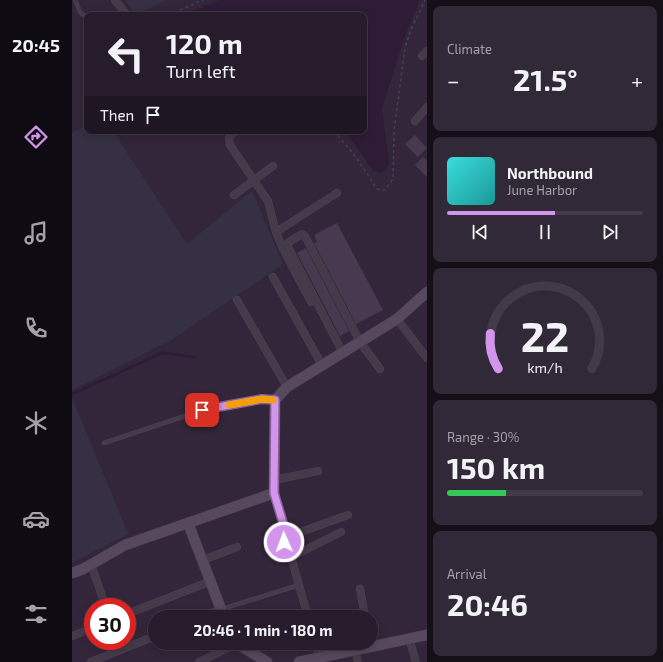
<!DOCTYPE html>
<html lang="en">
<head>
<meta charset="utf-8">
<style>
  body { margin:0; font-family:"Exo 2",sans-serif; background:#322938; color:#f1f3f6; height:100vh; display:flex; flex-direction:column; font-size:15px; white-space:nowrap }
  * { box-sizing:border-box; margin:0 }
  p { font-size:13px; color:#a4a1a9 }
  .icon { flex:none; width:22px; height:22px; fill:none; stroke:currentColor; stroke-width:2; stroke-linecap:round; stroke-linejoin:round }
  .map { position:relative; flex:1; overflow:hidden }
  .panel { display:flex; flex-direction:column; gap:6px; padding:6px; background:#150f18; width:236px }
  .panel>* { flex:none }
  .banner { position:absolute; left:12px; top:12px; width:283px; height:122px; border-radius:8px; box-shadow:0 2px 10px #0003,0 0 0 1px #423a48; background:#261c2c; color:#f1f3f6; overflow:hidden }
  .speed { position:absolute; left:12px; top:598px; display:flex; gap:8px; font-size:20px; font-weight:700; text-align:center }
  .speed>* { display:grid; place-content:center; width:52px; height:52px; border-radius:50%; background:#261c2c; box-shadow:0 2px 10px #0003,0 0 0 1px #423a48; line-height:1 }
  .speed .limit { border:6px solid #d22; background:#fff; color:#111 }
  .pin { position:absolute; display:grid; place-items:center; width:34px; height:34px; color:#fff; margin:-17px; border-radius:8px; box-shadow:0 2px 6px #0006 }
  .me { position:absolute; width:44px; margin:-22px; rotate:358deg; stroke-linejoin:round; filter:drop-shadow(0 0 3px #0008) }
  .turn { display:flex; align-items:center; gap:14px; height:84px; padding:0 16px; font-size:18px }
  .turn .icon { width:52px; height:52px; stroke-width:2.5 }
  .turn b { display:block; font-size:28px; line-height:34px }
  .then { display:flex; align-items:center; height:38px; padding:0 16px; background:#0003; gap:8px; font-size:15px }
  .big { font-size:30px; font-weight:700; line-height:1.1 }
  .panel .tile { flex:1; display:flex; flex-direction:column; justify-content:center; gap:6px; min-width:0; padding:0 14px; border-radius:8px; background:#322938 }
  .panel .dial { align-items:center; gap:0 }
  .dial svg { height:104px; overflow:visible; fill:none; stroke:#423a48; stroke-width:7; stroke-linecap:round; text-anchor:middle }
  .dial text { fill:#f1f3f6; stroke:none }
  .song { display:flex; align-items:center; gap:12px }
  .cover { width:48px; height:48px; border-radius:6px; background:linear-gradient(135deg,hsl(180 70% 55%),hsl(180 70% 35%)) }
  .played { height:4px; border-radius:2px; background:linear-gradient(90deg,#d295eb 55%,#423a48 55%) }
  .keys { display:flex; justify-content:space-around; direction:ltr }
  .heat { display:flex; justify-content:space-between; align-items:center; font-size:22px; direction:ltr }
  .charge { height:6px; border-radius:3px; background:linear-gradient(90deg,#34c759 30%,#423a48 0) }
  .trip { position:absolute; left:76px; top:610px; width:230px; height:40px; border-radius:20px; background:#261c2c; box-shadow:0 2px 10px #0003,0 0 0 1px #423a48; font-weight:700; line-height:40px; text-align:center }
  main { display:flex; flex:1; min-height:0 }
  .tabs { display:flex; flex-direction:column; width:72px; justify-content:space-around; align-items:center; background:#0f0b12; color:#a4a1a9 }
  .tabs .icon { width:28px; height:28px }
  .tabs .current { color:#d295eb }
  .tabs b { font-size:18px; color:#f1f3f6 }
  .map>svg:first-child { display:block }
  .green { fill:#353043 }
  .water { fill:#2e1b36 }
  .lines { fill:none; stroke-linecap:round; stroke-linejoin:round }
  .stream { stroke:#2e1b36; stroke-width:2.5 }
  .building { fill:#493950 }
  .lane-casing { stroke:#4e4353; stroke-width:4.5 }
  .street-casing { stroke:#4e4353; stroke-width:8 }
  .secondary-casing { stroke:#4e4353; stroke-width:11 }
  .path { stroke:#444153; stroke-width:1.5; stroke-dasharray:3 3; stroke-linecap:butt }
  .lane { stroke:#453a4a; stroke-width:3.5 }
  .street { stroke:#453a4a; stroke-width:7 }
  .secondary { stroke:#57485d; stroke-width:10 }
  .route-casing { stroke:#886199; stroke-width:10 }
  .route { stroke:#d295eb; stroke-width:7 }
  .slow { stroke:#f59e0b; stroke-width:7 }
</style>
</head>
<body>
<main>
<nav class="tabs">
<b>20:45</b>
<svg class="icon current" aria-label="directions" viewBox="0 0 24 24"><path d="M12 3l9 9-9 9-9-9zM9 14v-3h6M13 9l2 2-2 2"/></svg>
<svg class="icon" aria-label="music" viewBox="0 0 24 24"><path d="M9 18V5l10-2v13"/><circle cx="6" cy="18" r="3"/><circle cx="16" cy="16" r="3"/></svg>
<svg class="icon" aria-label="phone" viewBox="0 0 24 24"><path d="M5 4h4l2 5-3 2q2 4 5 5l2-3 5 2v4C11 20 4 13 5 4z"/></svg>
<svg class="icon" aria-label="climate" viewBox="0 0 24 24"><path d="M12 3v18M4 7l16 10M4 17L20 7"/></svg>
<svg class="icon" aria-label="car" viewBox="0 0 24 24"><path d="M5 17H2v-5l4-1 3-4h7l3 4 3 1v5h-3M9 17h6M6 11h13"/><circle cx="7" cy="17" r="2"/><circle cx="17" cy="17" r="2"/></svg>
<svg class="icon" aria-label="filters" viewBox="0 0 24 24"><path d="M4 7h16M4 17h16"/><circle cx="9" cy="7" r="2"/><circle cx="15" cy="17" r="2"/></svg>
</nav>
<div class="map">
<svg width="355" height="662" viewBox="0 0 355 662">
  <rect width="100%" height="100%" fill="#33263a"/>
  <g class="green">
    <polygon points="53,0 95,0 63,15"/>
    <polygon points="15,125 15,131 41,131 115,244 180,191 211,264 101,339 0,390 0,133"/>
    <polygon points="1,400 56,534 0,563 0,401"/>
  </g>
  <path class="water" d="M 147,0 L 348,0 L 333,36 L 310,109 L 317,163 L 314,170 C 309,174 304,173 300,169 L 273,131 L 292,131 L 292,15 L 115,15 L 114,14 Z"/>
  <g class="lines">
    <polyline class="stream" points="0,394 90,353 123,357"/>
  </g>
  <g class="building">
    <polygon points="343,135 355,148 346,157 333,144"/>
    <polygon points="351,157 355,161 355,177 343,165"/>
    <polygon points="265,223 311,310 284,324 242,243 245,242 242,235"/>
    <polygon points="234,248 277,331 268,336 225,253"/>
  </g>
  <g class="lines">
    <defs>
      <g id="lane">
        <polyline points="3,0 8,12 15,18"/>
        <polyline points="32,443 131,410 190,399 202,400"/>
        <polyline points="150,609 227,585"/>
      </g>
      <g id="street">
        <polyline points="43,0 55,15"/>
        <polyline points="350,56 355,51"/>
        <polyline points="343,121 355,107"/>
        <polyline points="164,131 157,136 158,145 196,201 204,232 211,249 239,302"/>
        <polyline points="162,195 201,166"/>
        <polyline points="204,232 265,193"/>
        <polyline points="201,277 250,365"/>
        <polyline points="165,300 215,387"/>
        <polyline points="325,319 355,358"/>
        <polyline points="271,353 215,245 217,242 230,234 233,236 288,342 308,369"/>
        <polyline points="202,480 246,471"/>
        <polyline points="202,493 215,536"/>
        <polyline points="219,557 269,532"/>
        <polyline points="131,560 165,547"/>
        <polyline points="19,564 32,602"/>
        <polyline points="288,589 293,617"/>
        <polyline points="55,614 139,581"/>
        <polyline points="129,617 149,609"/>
        <polyline points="236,617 219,557 212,542 212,538 276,515"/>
        <polyline points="0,636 21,628"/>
        <polyline points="337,638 344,662"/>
        <polyline points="244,643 248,657"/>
        <polyline points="283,650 286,662"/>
        <polyline points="19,662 83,636"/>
        <polyline points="127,662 164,644"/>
      </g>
      <g id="secondary">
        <polyline points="116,523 152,617"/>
        <polyline points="0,573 11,569 53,545 202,493 203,400 215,387 325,319 355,292"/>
        <polyline points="164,643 195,662"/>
        <polyline points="227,662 355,635"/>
      </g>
    </defs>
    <use href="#lane" class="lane-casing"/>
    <use href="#street" class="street-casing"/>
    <use href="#secondary" class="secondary-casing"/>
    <g class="path">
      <polyline points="101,12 107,15"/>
      <polyline points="97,15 131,0"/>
      <polyline points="262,131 284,157 305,189 313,190 321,179 322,131 333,48 338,32 353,0"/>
    </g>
    <use href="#lane" class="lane"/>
    <use href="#street" class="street"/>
    <use href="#secondary" class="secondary"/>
  </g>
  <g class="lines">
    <defs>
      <polyline id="route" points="130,410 190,399 203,400 202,493 215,536 212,538 212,542"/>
    </defs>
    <use href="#route" class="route-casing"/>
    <use href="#route" class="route"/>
    <polyline class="slow" points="157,405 190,399 201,400"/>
  </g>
</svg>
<div class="speed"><div class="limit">30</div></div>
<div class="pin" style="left:130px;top:410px;background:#d93025"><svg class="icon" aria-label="arrive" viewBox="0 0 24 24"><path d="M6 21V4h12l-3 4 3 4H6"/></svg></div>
<svg class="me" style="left:212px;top:542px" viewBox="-20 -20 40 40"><circle r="17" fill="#d295eb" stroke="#fff" stroke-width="3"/><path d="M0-11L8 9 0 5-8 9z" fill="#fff"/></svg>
<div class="trip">20:46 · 1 min · 180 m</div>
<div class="banner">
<div class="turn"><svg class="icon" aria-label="left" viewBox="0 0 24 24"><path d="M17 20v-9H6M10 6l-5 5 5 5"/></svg><div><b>120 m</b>Turn left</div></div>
<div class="then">Then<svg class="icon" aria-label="arrive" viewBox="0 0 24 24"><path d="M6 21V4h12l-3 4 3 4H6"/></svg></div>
</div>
</div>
<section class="panel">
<div class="tile"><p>Climate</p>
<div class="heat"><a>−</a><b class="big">21.5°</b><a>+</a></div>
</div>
<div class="tile">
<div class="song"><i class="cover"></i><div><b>Northbound</b><p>June Harbor</p></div></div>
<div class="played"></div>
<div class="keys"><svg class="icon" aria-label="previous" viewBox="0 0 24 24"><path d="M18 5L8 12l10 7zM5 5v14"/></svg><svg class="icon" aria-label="pause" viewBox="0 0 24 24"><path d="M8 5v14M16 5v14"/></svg><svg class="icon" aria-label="next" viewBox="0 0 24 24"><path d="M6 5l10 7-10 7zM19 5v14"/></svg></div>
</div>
<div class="tile dial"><svg viewBox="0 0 100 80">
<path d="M14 69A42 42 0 1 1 86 69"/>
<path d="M14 69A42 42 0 0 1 8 42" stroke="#d295eb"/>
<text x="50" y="56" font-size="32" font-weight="700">22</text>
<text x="50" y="72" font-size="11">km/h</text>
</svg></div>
<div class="tile"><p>Range · 30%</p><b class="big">150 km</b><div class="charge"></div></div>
<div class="tile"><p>Arrival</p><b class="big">20:46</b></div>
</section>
</main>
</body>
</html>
